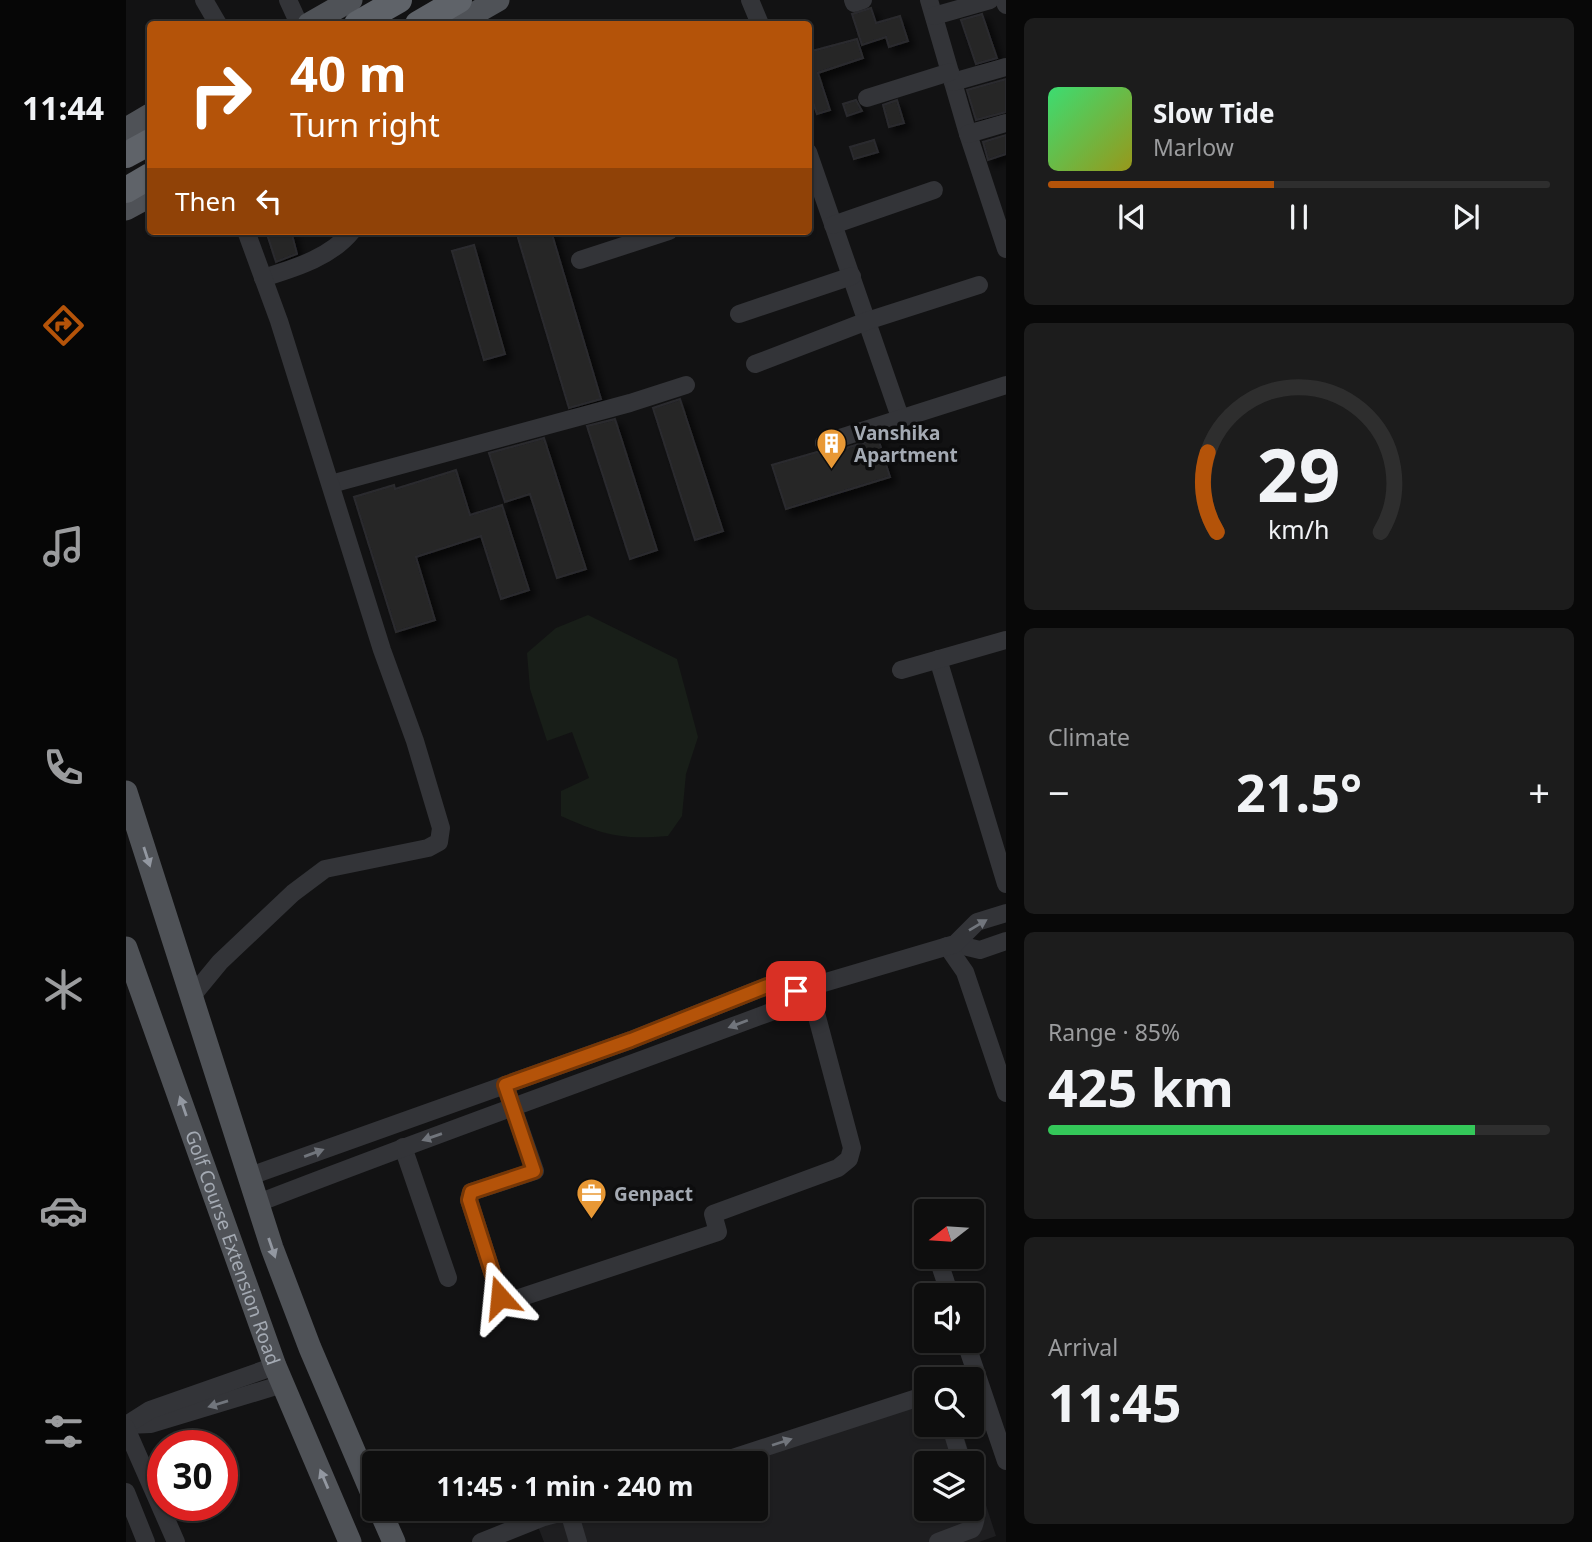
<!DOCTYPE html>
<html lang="en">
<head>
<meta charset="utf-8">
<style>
  body { margin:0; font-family:"Noto Sans",sans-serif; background:#1c1c1c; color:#f1f3f6; height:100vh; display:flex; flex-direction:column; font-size:26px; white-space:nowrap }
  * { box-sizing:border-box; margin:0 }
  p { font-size:23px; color:#9b9c9e }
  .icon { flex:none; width:38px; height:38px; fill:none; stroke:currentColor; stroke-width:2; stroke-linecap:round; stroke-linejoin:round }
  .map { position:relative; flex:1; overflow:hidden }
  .details { display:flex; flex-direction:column; gap:18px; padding:18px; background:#080808; width:586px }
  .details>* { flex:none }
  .top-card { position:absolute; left:21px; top:21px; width:665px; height:214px; border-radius:7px; box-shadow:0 2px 5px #0004,0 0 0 2px #2e2e2e; background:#b45309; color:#fff; overflow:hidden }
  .needle { width:46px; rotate:253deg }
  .fabs { position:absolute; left:788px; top:1199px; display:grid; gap:14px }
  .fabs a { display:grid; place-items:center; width:70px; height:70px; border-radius:7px; background:#0e0e0e; box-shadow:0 2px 5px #0004,0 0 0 2px #2e2e2e; font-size:35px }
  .speed { position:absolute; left:21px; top:1430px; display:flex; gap:14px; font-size:35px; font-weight:700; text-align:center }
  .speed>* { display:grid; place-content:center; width:91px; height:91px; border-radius:50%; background:#0e0e0e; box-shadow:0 2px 5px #0004,0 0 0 2px #2e2e2e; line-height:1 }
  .speed .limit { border:10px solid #d22; background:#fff; color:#111 }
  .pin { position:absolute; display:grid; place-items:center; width:60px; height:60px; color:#fff; margin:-30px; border-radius:14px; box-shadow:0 4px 10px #0006 }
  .me { position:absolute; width:77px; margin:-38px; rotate:342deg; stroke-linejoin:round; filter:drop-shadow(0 0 5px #0008) }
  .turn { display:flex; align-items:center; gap:24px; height:147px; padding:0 28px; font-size:32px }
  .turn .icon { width:91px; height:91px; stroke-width:2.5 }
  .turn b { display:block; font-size:49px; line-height:60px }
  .then { display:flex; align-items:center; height:66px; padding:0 28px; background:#0003; gap:14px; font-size:26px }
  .big { font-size:52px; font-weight:700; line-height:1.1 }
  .details .tile { flex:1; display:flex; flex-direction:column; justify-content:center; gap:10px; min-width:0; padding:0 24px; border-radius:10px; background:#1c1c1c }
  .details .dial { align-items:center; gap:0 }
  .dial svg { height:182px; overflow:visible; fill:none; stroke:#2e2e2e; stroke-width:7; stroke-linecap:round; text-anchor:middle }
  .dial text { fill:#f1f3f6; stroke:none }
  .song { display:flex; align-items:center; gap:21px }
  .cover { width:84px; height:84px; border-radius:10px; background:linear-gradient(135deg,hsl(140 70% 55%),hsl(60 70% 35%)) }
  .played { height:7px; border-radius:4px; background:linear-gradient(90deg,#b45309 45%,#2e2e2e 45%) }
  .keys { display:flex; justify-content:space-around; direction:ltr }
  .heat { display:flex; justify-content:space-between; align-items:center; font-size:38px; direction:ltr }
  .charge { height:10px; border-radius:5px; background:linear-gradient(90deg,#34c759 85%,#2e2e2e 0) }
  .trip { position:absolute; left:236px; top:1451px; width:406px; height:70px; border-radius:7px; background:#0e0e0e; box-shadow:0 2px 5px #0004,0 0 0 2px #2e2e2e; font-weight:700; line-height:70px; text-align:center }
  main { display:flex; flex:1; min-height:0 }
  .dock { display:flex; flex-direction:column; width:126px; justify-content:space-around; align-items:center; background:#060606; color:#9b9c9e }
  .dock .icon { width:49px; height:49px }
  .dock .active { color:#b45309 }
  .dock b { font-size:32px; color:#f1f3f6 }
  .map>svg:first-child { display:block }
  .built { fill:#1e1e20; fill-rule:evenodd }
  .green { fill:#181e18 }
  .building { fill:#252527; stroke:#2c2c2f; stroke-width:2; filter:url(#shadow) }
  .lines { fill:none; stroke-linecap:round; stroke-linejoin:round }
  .minor { stroke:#333438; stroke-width:18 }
  .major { stroke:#4f5257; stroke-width:23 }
  .highway { stroke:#5f6369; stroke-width:26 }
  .oneway { fill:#9398a1 }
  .oneway2 { fill:#71757c }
  .route-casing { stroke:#753606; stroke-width:18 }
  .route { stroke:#b45309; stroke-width:12 }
  .labels { text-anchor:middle; stroke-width:7; stroke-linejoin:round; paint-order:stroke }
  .poi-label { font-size:19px; font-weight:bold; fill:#a4aab3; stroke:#0d0d0e; text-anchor:start }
  .street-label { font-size:19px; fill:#a4aab3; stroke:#0d0d0e }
</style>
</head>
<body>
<main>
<nav class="dock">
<b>11:44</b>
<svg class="icon active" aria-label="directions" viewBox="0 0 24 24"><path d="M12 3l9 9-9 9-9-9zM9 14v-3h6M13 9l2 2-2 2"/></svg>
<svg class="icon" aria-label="music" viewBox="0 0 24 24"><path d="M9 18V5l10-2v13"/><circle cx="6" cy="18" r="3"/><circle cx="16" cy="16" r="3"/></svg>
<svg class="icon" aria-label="phone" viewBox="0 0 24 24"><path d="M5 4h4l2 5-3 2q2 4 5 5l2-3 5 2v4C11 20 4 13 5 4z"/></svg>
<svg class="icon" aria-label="climate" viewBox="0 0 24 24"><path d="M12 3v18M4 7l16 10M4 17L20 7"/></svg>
<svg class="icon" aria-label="car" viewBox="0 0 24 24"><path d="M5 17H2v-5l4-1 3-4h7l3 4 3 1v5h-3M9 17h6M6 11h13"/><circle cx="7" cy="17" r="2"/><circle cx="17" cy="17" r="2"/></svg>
<svg class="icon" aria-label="filters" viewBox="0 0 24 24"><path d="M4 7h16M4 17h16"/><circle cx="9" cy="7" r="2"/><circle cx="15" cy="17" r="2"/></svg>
</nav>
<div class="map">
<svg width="880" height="1542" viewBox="0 0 880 1542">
  <defs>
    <filter id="shadow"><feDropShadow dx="5.5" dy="5.5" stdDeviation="3.5" flood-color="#0009"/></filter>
  </defs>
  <rect width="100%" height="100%" fill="#121213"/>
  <path class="built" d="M 800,1397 L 800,1424 L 834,1425 L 870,1536 L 853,1542 L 418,1542 L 411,1524 L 458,1509 L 630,1508 L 630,1463 L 598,1463 ZM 800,1463 L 845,1463 L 845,1508 L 800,1508 Z"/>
  <path class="green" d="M 462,615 L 551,659 L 572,737 L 560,774 L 556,816 L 542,836 C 494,840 478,835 435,816 L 435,791 L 463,778 L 446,732 L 421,741 L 404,689 L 401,653 L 430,628 Z"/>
  <g class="building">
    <polygon points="745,8 750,23 774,16 782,41 763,47 760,37 736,45 726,14"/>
    <polygon points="856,14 871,58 850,64 835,20"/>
    <polygon points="731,39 737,58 692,73 704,110 691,114 682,88 682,52"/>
    <polygon points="880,79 880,112 850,120 841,90"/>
    <polygon points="730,100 736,111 721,116 717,104"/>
    <polygon points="771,100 778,123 763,127 757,105"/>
    <polygon points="880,135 880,154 862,160 857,142"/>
    <polygon points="748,140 752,152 728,159 724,147"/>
    <polygon points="140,231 165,231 171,254 150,262"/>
    <polygon points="390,231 425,231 475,399 443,408"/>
    <polygon points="348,245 379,354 358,360 326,251"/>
    <polygon points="554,399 597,531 569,540 527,408"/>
    <polygon points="489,419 531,550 504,559 461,426"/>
    <polygon points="418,438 460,569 431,578 404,494 379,502 363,453"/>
    <polygon points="752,438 764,477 660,509 646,465 691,452 701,454"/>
    <polygon points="330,470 344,515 376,505 403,590 375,599 355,536 290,557 309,620 270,632 228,497 268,485 269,489"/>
  </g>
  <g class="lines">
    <g class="minor">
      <polyline points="78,0 92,24"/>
      <polyline points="162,0 173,24"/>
      <polyline points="624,0 634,24"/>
      <polyline points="727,0 728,3 737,0"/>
      <polyline points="803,0 842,134 880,249"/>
      <polyline points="878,0 880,5"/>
      <polyline points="808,16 864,0"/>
      <polyline points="827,82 880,67"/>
      <polyline points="741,98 824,72"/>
      <polyline points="842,134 880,123"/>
      <polyline points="682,152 775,420"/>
      <polyline points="707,225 808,190"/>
      <polyline points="454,260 543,231"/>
      <path d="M 137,278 C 169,268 204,258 226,231"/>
      <polyline points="613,314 726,276"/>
      <polyline points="629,364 741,321 853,285"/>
      <polyline points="698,443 880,385"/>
      <polyline points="205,484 504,403 560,385"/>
      <polyline points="812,659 880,884"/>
      <polyline points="775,670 880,640"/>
      <polyline points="829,944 854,950 880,941"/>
      <polyline points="821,946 839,972 880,1093"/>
      <polyline points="66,996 94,962 167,893 199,869 302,848 313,842 315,828 289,741 256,650 153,321 120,231"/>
      <polyline points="379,1085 409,1171 345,1192 343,1200 374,1297 381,1302 592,1232 587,1214 712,1168 723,1159 726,1148 683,987"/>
      <polyline points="277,1147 322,1278"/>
      <polyline points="124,1176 505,1040 641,986 670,991"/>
      <path d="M 132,1203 C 304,1136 477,1075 650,1010 L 670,991 L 829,944 L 851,922 L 880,913"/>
      <polyline points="811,1256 824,1295"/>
      <polyline points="839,1340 880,1461"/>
      <polyline points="824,1424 836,1463"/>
      <polyline points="0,1425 25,1424 157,1384"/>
      <polyline points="0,1425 24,1410 149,1366"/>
      <polyline points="0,1428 50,1542"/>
      <polyline points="591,1463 800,1395"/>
      <polyline points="0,1492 20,1542"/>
      <polyline points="443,1512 452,1542"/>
      <polyline points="355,1542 418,1517 452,1508"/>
      <path d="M 812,1542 L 846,1529 C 853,1517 849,1507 845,1495"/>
    </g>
    <g class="major">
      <polyline points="183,24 225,0"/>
      <polyline points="330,24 372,0"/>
      <polyline points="0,129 24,115"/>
      <polyline points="0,209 24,196"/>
      <polyline points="0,792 146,1248 184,1348 248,1498"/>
      <path id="s1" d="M 0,948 L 149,1366 L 224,1542"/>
      <polyline points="253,1508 268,1542"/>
    </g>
    <g class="highway">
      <polyline points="231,24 273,0"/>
      <polyline points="292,24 333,0"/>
      <polyline points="0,155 24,142"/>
      <polyline points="0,190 24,176"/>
    </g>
  </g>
  <defs><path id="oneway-solid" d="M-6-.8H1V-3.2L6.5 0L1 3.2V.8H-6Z" transform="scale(1.75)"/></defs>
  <g class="oneway">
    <use href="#oneway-solid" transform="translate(21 857) rotate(72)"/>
    <use href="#oneway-solid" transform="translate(57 1106) rotate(-109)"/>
    <use href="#oneway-solid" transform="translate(146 1248) rotate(71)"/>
    <use href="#oneway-solid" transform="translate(198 1479) rotate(-113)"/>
  </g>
  <g class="oneway2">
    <use href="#oneway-solid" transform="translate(852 925) rotate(-31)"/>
    <use href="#oneway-solid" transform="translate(612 1024) rotate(159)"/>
    <use href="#oneway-solid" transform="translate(306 1137) rotate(161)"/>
    <use href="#oneway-solid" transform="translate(188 1153) rotate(-20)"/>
    <use href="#oneway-solid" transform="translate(92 1404) rotate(163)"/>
    <use href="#oneway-solid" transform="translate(656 1442) rotate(-18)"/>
  </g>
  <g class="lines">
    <defs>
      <polyline id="route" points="374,1297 343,1200 345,1192 408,1171 379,1085 505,1040 641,986 670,991"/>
    </defs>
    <use href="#route" class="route-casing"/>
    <use href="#route" class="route"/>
  </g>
  <defs>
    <symbol id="building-pin" viewBox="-11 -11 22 30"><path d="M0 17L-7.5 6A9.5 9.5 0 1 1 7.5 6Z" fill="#e89835" stroke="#0d0d0e"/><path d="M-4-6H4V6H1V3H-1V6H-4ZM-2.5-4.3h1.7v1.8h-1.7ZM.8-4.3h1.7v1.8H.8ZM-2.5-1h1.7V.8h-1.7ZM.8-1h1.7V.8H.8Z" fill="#fff"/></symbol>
    <symbol id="office-pin" viewBox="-11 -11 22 30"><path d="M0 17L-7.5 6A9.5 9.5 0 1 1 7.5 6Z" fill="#e89835" stroke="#0d0d0e"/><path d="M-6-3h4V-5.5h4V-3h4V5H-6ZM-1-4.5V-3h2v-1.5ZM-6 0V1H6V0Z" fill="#fff"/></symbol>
  </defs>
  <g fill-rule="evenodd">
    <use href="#building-pin" x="688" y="426" width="35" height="47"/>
    <use href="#office-pin" x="448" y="1176" width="35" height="47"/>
  </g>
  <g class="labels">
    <g class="poi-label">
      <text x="728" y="440">Vanshika<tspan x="728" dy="22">Apartment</tspan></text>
      <text x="488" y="1201">Genpact</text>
    </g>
    <g class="street-label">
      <text dy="7" stroke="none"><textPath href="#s1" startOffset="318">Golf Course Extension Road</textPath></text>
    </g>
  </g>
</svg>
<div class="fabs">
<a><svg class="needle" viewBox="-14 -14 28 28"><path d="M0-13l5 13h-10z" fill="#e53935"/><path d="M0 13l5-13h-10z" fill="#9b9c9e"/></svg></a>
<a><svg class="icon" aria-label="sound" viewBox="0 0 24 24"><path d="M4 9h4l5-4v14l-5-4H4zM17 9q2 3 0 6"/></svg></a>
<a><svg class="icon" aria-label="search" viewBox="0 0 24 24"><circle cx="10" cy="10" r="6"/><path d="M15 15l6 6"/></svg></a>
<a><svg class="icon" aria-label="layers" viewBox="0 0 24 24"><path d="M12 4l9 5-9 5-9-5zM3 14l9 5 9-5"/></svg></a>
</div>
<div class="speed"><div class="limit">30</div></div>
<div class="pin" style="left:670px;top:991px;background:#d93025"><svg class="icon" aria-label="arrive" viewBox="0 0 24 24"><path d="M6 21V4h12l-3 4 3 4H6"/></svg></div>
<svg class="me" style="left:374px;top:1297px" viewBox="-20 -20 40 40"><path d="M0-17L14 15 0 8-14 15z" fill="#b45309" stroke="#fff" stroke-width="4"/></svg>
<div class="trip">11:45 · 1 min · 240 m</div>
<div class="top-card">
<div class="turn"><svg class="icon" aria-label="right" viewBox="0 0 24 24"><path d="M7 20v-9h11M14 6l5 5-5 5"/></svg><div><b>40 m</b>Turn right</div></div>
<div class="then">Then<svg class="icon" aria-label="left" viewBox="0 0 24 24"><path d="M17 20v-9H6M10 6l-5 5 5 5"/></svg></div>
</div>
</div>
<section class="details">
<div class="tile">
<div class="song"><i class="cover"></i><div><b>Slow Tide</b><p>Marlow</p></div></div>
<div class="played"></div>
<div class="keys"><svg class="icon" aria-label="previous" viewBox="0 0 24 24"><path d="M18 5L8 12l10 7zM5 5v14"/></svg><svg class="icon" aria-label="pause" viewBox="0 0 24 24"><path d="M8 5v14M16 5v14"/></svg><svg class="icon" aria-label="next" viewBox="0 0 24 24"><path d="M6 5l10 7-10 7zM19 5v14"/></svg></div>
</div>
<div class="tile dial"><svg viewBox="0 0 100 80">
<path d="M14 69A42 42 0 1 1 86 69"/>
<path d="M14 69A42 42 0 0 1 10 34" stroke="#b45309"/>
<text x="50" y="56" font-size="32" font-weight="700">29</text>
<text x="50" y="72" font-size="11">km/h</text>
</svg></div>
<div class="tile"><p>Climate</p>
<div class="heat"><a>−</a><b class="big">21.5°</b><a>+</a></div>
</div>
<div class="tile"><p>Range · 85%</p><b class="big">425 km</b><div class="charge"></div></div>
<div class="tile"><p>Arrival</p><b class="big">11:45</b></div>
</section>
</main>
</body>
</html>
